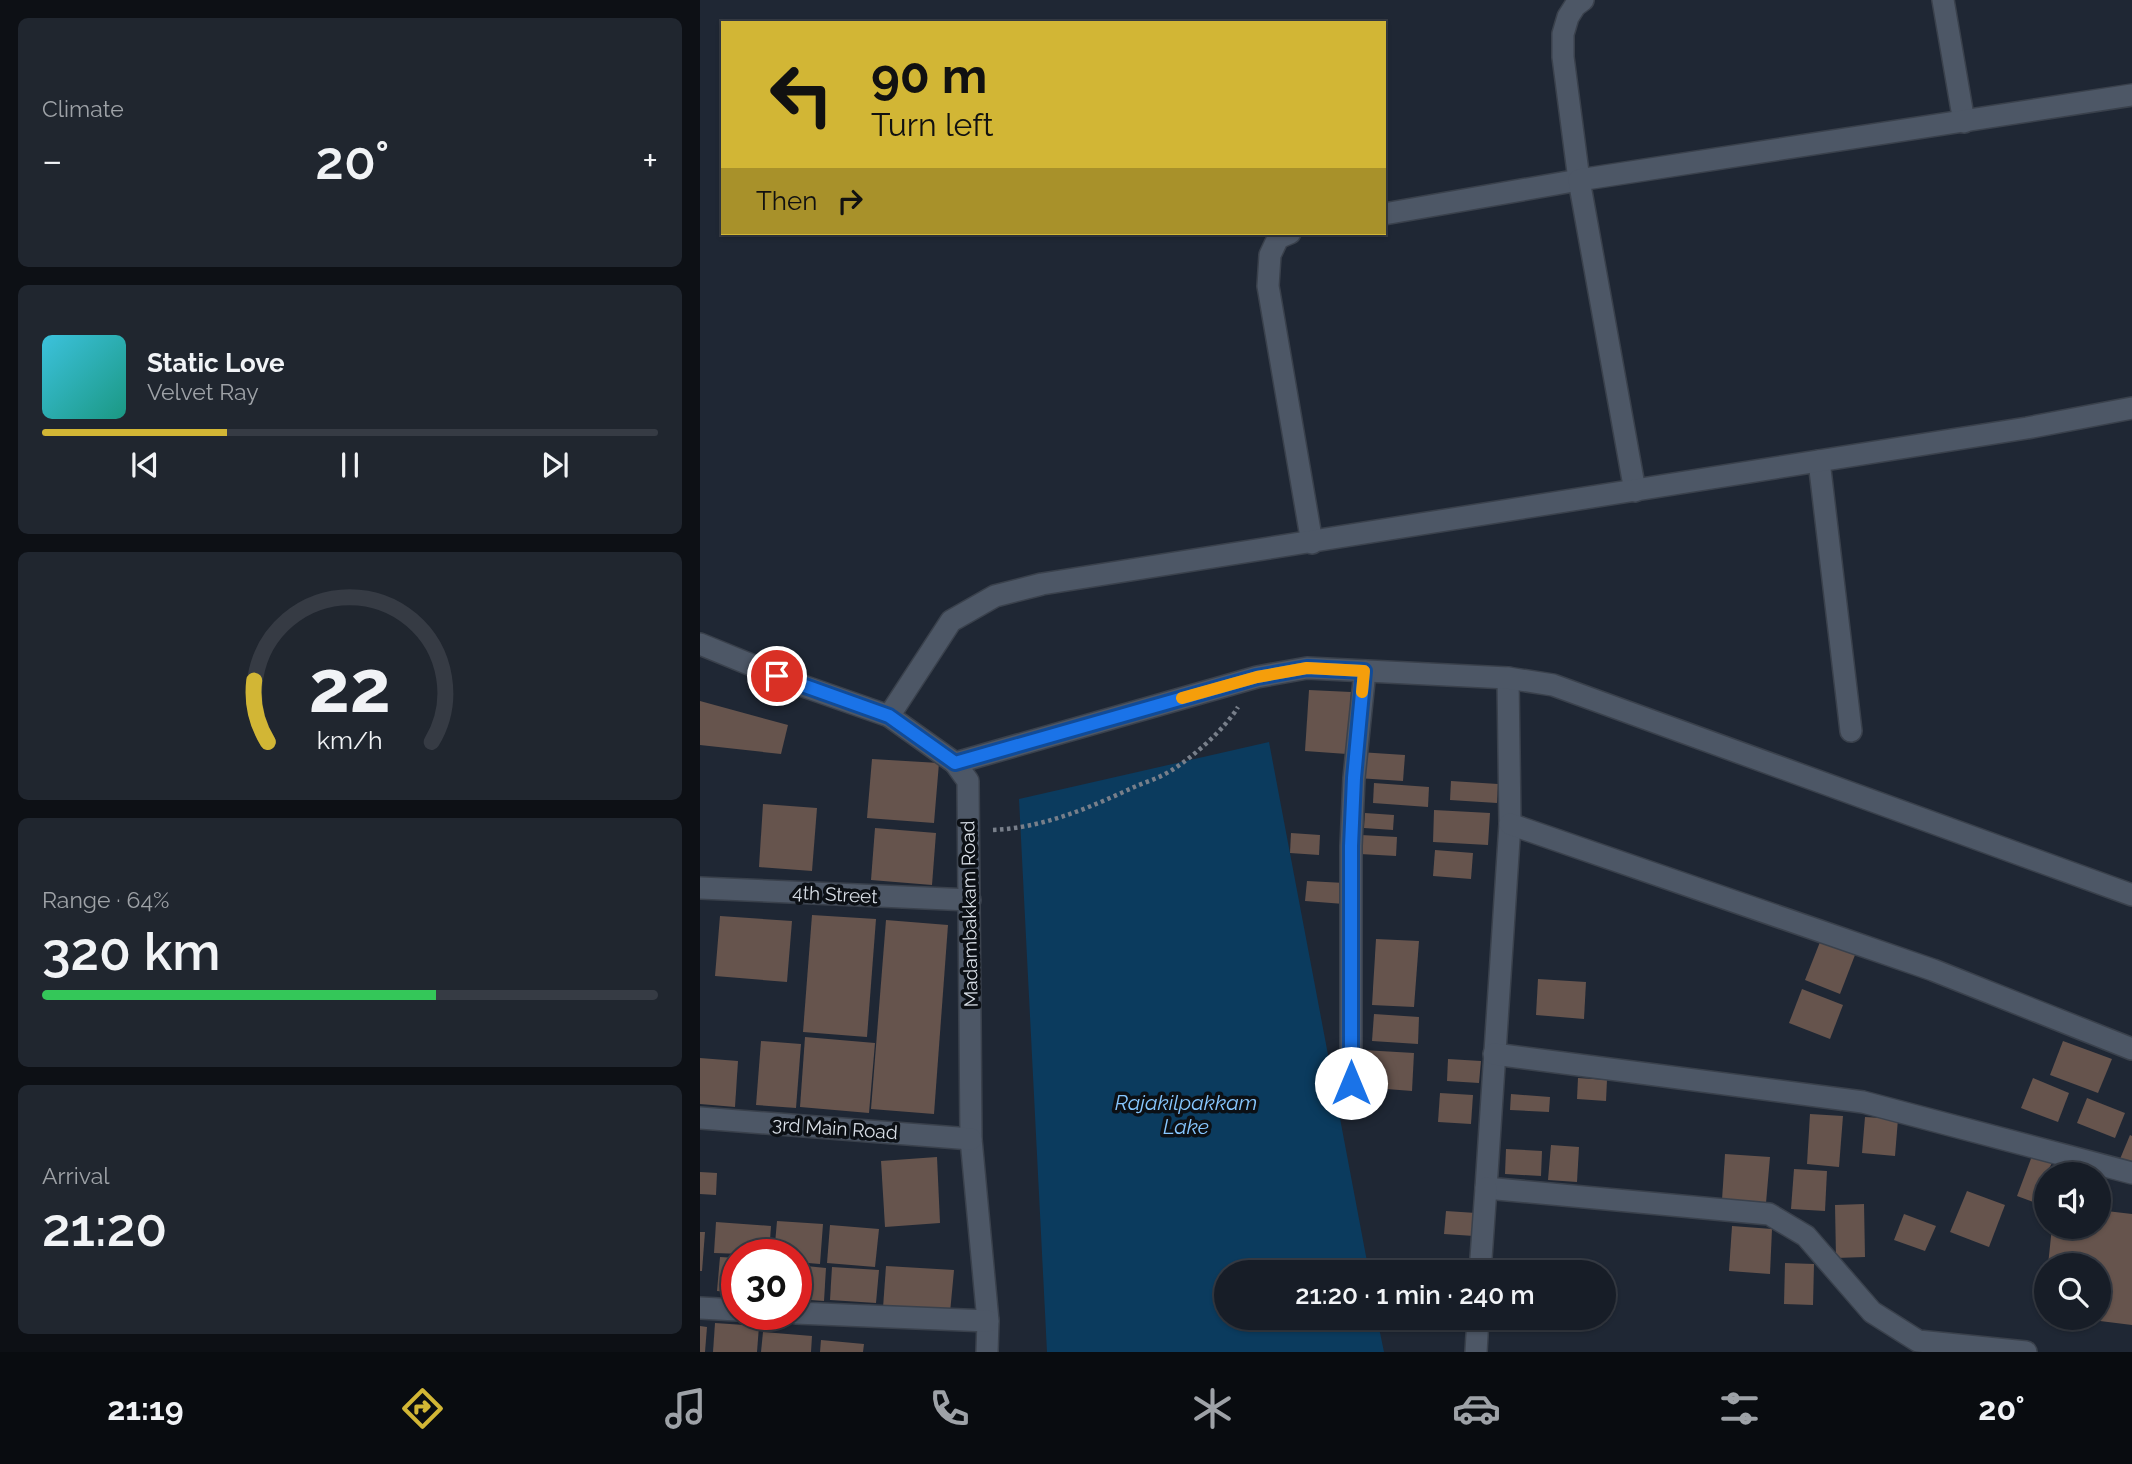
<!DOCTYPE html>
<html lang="en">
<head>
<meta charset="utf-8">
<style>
  body { margin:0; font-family:Raleway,sans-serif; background:#20262f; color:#f1f3f6; height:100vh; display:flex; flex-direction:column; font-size:26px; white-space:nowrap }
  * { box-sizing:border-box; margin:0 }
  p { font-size:23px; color:#9ea2a7 }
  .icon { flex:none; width:38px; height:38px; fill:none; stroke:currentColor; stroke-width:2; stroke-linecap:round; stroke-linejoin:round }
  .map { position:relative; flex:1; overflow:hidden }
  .drawer { display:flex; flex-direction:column; gap:18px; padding:18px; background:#0d1015; width:700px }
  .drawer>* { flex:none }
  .top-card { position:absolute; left:21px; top:21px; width:665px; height:214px; border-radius:0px; box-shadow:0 2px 5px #0004,0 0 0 2px #363b44; background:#d2b635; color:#111; overflow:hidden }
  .buttons { position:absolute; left:1334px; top:1162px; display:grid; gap:14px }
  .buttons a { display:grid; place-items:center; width:77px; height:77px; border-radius:50%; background:#171d27; box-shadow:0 2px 5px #0004,0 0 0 2px #363b44; font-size:35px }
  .speed { position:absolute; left:21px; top:1239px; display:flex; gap:14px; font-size:35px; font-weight:700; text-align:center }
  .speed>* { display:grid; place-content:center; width:91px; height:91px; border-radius:50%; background:#171d27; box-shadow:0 2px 5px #0004,0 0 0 2px #363b44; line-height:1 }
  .speed .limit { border:10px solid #d22; background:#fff; color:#111 }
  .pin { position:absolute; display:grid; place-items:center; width:60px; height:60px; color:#fff; margin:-30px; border:4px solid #fff; border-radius:50%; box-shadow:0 2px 7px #0007 }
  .me { position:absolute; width:77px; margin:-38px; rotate:0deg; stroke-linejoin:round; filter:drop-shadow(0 0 5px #0008) }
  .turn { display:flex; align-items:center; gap:24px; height:147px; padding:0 35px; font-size:32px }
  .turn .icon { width:91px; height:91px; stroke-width:2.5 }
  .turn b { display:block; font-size:49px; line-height:60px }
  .then { display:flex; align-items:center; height:66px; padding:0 35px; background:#0003; gap:14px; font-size:26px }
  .big { font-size:52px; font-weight:600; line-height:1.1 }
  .drawer .tile { flex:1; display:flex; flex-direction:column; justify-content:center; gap:10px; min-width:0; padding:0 24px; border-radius:10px; background:#20262f }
  .drawer .dial { align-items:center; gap:0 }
  .dial svg { height:182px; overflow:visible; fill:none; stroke:#363b44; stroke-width:7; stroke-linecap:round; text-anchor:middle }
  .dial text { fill:#f1f3f6; stroke:none }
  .song { display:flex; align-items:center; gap:21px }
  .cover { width:84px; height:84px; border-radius:10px; background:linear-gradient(135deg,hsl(190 70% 55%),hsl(170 70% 35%)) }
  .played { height:7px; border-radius:4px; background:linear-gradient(90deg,#d2b635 30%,#363b44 30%) }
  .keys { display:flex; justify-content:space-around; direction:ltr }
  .heat { display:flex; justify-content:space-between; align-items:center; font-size:38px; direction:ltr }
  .charge { height:10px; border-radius:5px; background:linear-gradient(90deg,#34c759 64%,#363b44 0) }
  .trip { position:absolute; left:514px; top:1260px; width:402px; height:70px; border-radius:35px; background:#171d27; box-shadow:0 2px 5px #0004,0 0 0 2px #363b44; font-weight:600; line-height:70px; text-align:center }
  .tab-bar { display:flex; height:112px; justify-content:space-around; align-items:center; background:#090c10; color:#9ea2a7 }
  .tab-bar .icon { width:49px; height:49px }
  .tab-bar .current { color:#d2b635 }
  .tab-bar b { font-size:32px; color:#f1f3f6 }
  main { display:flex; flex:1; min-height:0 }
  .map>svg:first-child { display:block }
  .water { fill:#0b3b5e }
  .building { fill:#66544d }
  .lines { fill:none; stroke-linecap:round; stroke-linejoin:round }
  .minor-casing { stroke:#3a414c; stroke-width:24 }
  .path { stroke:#787f8a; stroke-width:4.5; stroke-dasharray:3.5 3.5; stroke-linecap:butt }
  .minor { stroke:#4d5766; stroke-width:21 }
  .route-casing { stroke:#114b97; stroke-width:18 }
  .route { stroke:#1a73e8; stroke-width:12 }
  .slow { stroke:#f59e0b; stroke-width:12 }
  .labels { text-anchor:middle; stroke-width:7; stroke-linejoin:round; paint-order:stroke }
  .street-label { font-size:19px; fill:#d8dee6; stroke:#0c1015 }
  .water-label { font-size:21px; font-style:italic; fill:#87c7ff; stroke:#0c1015 }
</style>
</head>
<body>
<main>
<section class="drawer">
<div class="tile"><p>Climate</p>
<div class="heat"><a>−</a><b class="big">20°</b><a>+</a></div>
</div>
<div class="tile">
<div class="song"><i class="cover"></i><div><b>Static Love</b><p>Velvet Ray</p></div></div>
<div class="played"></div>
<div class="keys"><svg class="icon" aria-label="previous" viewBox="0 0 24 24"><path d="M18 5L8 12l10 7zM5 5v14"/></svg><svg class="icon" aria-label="pause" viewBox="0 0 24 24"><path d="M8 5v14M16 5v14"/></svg><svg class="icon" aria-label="next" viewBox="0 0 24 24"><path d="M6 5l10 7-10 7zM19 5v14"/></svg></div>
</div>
<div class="tile dial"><svg viewBox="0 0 100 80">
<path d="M14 69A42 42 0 1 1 86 69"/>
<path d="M14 69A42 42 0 0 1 8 42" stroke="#d2b635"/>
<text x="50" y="56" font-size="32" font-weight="700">22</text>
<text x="50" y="72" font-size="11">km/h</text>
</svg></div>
<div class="tile"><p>Range · 64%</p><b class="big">320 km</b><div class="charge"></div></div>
<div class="tile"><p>Arrival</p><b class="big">21:20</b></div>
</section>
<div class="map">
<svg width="1432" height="1352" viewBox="0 0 1432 1352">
  <rect width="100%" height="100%" fill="#1f2734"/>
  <polygon class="water" points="569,742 669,1272 527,1272 527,1318 677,1318 684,1352 347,1352 319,799"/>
  <g class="building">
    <polygon points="609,690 651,692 647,754 605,751"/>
    <polygon points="0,701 88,725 81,754 0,745"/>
    <polygon points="659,752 705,755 703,781 657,778"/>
    <polygon points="172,759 239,763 234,823 167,818"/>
    <polygon points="751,781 798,784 797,803 750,800"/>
    <polygon points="674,783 729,787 728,807 673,803"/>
    <polygon points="63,804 117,808 112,871 59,867"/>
    <polygon points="734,810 790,813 788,845 733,842"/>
    <polygon points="665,813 694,815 693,830 664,828"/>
    <polygon points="175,828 236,833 232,885 171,880"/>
    <polygon points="591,833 620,835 619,855 590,853"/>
    <polygon points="661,835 697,837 696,856 660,854"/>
    <polygon points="735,850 773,853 771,879 733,876"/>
    <polygon points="607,881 645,883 644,904 605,901"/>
    <polygon points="112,915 176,919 167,1037 103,1032"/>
    <polygon points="20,916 92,921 87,982 15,976"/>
    <polygon points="186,920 248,925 234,1114 171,1109"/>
    <polygon points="676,939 719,941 714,1007 672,1005"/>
    <polygon points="1120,942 1155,955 1140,994 1105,980"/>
    <polygon points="838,979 886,982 884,1019 836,1015"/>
    <polygon points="1102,989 1143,1005 1130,1039 1089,1023"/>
    <polygon points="674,1014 719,1017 718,1044 672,1041"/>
    <polygon points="105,1037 175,1043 169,1113 100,1107"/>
    <polygon points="61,1041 101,1044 96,1108 56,1105"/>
    <polygon points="1363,1041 1412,1059 1398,1093 1350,1075"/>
    <polygon points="663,1050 714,1053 712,1091 661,1087"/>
    <polygon points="0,1058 38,1061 35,1107 0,1104"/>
    <polygon points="748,1059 781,1061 779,1083 747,1081"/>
    <polygon points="878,1078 907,1080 906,1101 877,1099"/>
    <polygon points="1333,1078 1369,1093 1358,1122 1321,1108"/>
    <polygon points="740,1093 773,1095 771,1124 738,1122"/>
    <polygon points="811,1094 850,1097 849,1112 810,1110"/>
    <polygon points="1387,1098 1425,1113 1415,1138 1377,1123"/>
    <polygon points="1110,1114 1143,1116 1139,1167 1107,1164"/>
    <polygon points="1165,1117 1198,1119 1195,1156 1162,1153"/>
    <polygon points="1430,1135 1432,1136 1432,1163 1420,1159"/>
    <polygon points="851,1145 879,1147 877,1182 848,1180"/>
    <polygon points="806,1149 842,1151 841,1176 805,1174"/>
    <polygon points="1025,1154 1070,1157 1066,1203 1022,1200"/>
    <polygon points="1332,1156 1352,1163 1346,1174 1336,1203 1317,1196"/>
    <polygon points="237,1157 240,1223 185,1227 181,1161"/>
    <polygon points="1094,1169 1127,1171 1125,1211 1091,1209"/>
    <polygon points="0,1172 17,1173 16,1195 0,1194"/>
    <polygon points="1267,1191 1305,1205 1289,1247 1250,1232"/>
    <polygon points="1164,1204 1165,1257 1136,1258 1135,1205"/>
    <polygon points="1398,1210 1432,1214 1432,1325 1384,1319 1398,1318 1398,1265 1348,1265 1352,1227 1398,1227"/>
    <polygon points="746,1211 776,1213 774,1236 744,1234"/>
    <polygon points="1204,1214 1236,1226 1225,1251 1194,1240"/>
    <polygon points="77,1221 123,1224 120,1264 96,1262 96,1255 74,1255"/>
    <polygon points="16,1222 71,1226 69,1255 14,1253"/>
    <polygon points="130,1225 179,1229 175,1267 127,1263"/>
    <polygon points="1032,1226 1072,1229 1070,1274 1029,1271"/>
    <polygon points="0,1232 5,1232 2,1271 0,1271"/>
    <polygon points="20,1257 37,1258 37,1293 17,1291"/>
    <polygon points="1085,1263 1114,1264 1113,1305 1084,1304"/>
    <polygon points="96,1265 126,1268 124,1301 96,1299"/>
    <polygon points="186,1266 254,1270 250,1313 183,1308"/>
    <polygon points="132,1267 179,1270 176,1303 130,1300"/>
    <polygon points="15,1323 59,1326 57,1352 13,1352"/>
    <polygon points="0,1326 7,1327 5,1352 0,1352"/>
    <polygon points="63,1332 112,1336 111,1352 61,1352"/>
    <polygon points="121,1340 164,1344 163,1352 120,1352"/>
  </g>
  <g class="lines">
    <defs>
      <g id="minor">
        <polyline points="1243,0 1264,122"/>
        <polyline points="684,214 879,180 863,57 863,34 868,17 875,6 883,0"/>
        <polyline points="590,233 578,238 570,255 568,286 612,543"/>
        <polyline points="1119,461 1151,731"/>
        <polyline points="935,491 879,180 1432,95"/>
        <polyline points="0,644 103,686 189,716 255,763 268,781 271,1139 288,1321 287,1352"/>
        <polyline points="808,678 810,824 786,1188 1069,1214 1106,1236 1172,1312 1218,1341 1326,1352"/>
        <polyline points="189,716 251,621 295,596 342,584 1327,428 1432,408"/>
        <polyline points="255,763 557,677 607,668 808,678 853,685 1432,895"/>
        <polyline points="810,824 1233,970 1432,1049"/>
        <polyline points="0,888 270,900"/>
        <polyline points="794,1054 1163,1102 1432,1173"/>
        <polyline points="651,1083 651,846 654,778 665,671"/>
        <polyline points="0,1118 271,1139"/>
        <polyline points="780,1272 786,1188"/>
        <polyline points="0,1308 37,1310"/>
        <polyline points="96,1313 288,1321"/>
        <polyline points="776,1352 778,1318"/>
      </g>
    </defs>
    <use href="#minor" class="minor-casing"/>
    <path class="path" d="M 293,830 C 342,828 389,808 432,788 C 445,782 460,778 472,770 C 493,757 525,729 538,707"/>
    <use href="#minor" class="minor"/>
  </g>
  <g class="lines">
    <defs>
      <polyline id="route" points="77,676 189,716 255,763 557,677 607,668 664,671 654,778 651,846 651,1083"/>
    </defs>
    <use href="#route" class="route-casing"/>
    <use href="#route" class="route"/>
    <polyline class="slow" points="482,698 557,677 607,668 664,671 662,692"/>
  </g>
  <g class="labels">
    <g class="street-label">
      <text transform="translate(135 894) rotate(3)" y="7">4th Street</text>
      <text transform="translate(269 914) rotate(-91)" y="7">Madambakkam Road</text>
      <text transform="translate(135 1128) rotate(4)" y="7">3rd Main Road</text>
    </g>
    <g class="water-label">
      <text x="486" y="1110">Rajakilpakkam<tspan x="486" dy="24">Lake</tspan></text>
    </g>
  </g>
</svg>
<div class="buttons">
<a><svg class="icon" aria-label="sound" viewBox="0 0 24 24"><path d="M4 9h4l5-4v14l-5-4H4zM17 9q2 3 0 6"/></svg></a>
<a><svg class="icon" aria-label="search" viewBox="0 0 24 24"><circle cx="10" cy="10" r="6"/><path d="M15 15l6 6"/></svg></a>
</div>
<div class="speed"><div class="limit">30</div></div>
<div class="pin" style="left:77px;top:676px;background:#d93025"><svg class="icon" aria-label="arrive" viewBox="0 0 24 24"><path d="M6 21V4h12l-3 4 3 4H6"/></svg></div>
<svg class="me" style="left:651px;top:1083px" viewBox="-20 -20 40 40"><circle r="19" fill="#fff"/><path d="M0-13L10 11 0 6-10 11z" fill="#1a73e8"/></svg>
<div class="trip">21:20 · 1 min · 240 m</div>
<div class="top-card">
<div class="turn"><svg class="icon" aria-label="left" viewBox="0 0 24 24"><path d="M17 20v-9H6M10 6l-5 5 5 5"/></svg><div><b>90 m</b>Turn left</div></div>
<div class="then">Then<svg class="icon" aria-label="right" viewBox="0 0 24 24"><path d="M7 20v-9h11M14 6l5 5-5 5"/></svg></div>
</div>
</div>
</main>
<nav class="tab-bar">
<b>21:19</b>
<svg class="icon current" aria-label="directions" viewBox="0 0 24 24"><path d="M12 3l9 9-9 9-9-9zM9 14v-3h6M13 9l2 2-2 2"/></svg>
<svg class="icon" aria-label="music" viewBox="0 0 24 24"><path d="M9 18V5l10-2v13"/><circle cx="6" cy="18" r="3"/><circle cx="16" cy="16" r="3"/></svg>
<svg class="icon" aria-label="phone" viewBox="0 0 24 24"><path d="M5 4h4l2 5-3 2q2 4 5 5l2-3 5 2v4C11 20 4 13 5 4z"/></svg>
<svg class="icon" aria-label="climate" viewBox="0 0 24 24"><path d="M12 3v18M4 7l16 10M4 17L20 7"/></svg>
<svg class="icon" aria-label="car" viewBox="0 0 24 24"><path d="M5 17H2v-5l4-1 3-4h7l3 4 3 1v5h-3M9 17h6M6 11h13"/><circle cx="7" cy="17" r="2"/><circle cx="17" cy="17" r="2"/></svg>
<svg class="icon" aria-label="filters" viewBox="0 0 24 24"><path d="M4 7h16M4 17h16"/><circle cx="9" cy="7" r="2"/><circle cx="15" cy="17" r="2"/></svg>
<b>20°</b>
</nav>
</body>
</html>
